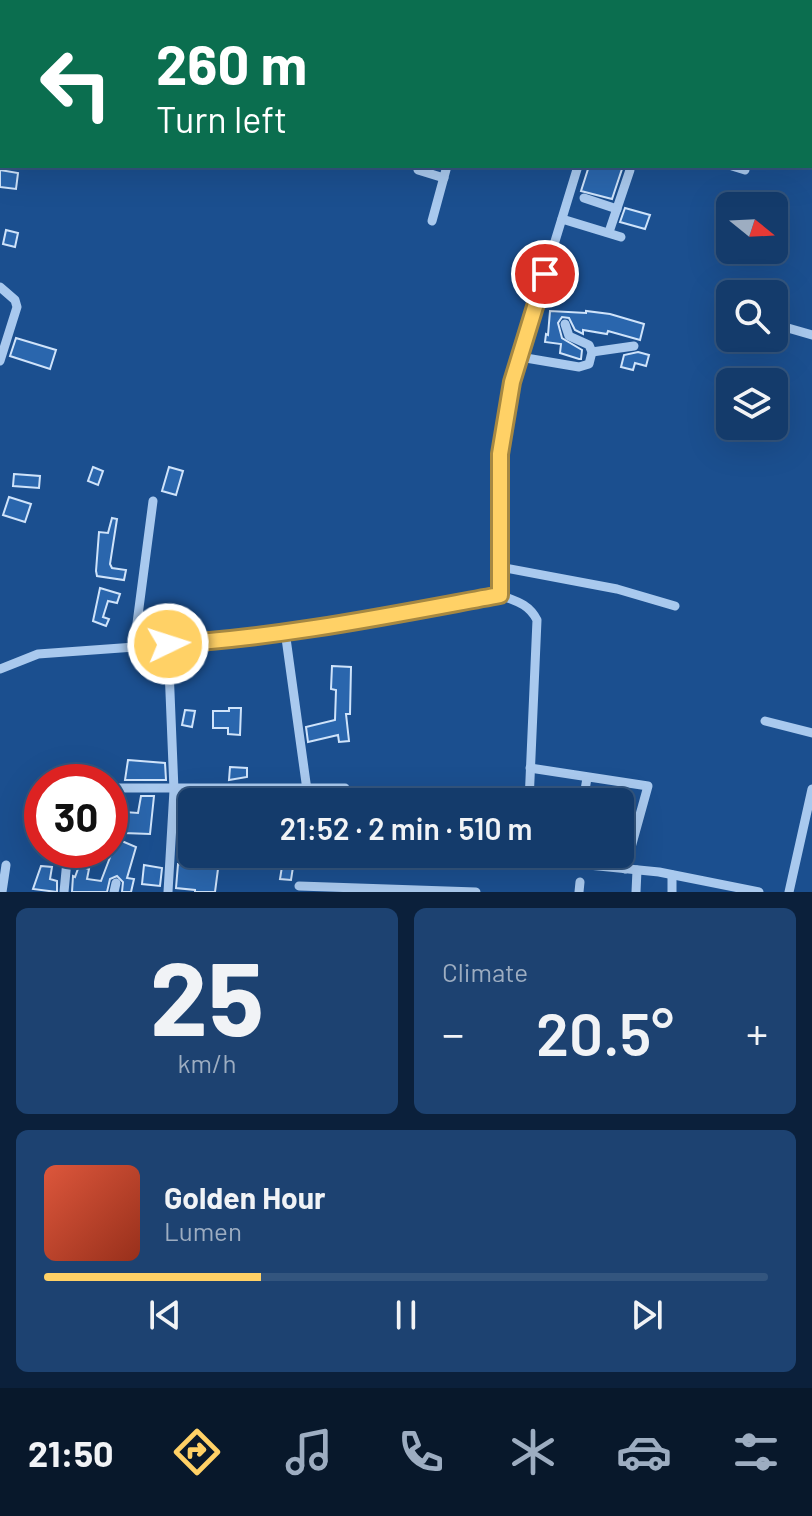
<!DOCTYPE html>
<html lang="en">
<head>
<meta charset="utf-8">
<style>
  body { margin:0; font-family:Barlow,sans-serif; background:#1d4271; color:#f1f3f6; height:100vh; display:flex; flex-direction:column; font-size:30px; white-space:nowrap }
  * { box-sizing:border-box; margin:0 }
  p { font-size:26px; color:#9dadc1 }
  .icon { flex:none; width:44px; height:44px; fill:none; stroke:currentColor; stroke-width:2; stroke-linecap:round; stroke-linejoin:round }
  .map { position:relative; height:892px; overflow:hidden }
  .drawer { display:flex; flex-direction:column; gap:16px; padding:16px; background:#0b203b; flex:1 }
  .drawer>* { flex:none }
  .top-card { position:absolute; left:0px; top:0px; width:812px; height:168px; box-shadow:0 8px 32px #0002,0 0 0 2px #33557e; background:#0b6e4f; color:#fff; overflow:hidden }
  .needle { width:52px; rotate:108deg }
  .controls { position:absolute; left:716px; top:192px; display:grid; gap:16px }
  .controls a { display:grid; place-items:center; width:72px; height:72px; border-radius:12px; background:#143b6b; box-shadow:0 8px 32px #0002,0 0 0 2px #33557e; font-size:40px }
  .speed { position:absolute; left:24px; top:764px; display:flex; gap:16px; font-size:40px; font-weight:700; text-align:center }
  .speed>* { display:grid; place-content:center; width:104px; height:104px; border-radius:50%; background:#143b6b; box-shadow:0 8px 32px #0002,0 0 0 2px #33557e; line-height:1 }
  .speed .limit { border:12px solid #d22; background:#fff; color:#111 }
  .pin { position:absolute; display:grid; place-items:center; width:68px; height:68px; color:#fff; margin:-34px; border:4px solid #fff; border-radius:50%; box-shadow:0 2px 8px #0007 }
  .me { position:absolute; width:88px; margin:-44px; rotate:86deg; stroke-linejoin:round; filter:drop-shadow(0 0 6px #0008) }
  .turn { display:flex; align-items:center; gap:28px; height:168px; padding:0 24px; font-size:36px }
  .turn .icon { width:104px; height:104px; stroke-width:2.5 }
  .turn b { display:block; font-size:56px; line-height:68px }
  .big { font-size:60px; font-weight:600; line-height:1.1 }
  .drawer .widget { flex:1; display:flex; flex-direction:column; justify-content:center; gap:12px; min-width:0; padding:0 28px; border-radius:12px; background:#1d4271 }
  .drawer .dial { align-items:center; gap:0 }
  .dial b { font-size:104px; line-height:1 }
  .song { display:flex; align-items:center; gap:24px }
  .cover { width:96px; height:96px; border-radius:12px; background:linear-gradient(135deg,hsl(10 70% 55%),hsl(10 70% 35%)) }
  .played { height:8px; border-radius:4px; background:linear-gradient(90deg,#ffd166 30%,#33557e 30%) }
  .keys { display:flex; justify-content:space-around; direction:ltr }
  .heat { display:flex; justify-content:space-between; align-items:center; font-size:44px; direction:ltr }
  .drawer .tiles { flex:1; display:grid; gap:16px; grid-template-columns:1fr 1fr }
  .widget:last-child { grid-column:span 2 }
  .trip { position:absolute; left:178px; top:788px; width:456px; height:80px; border-radius:12px; background:#143b6b; box-shadow:0 8px 32px #0002,0 0 0 2px #33557e; font-weight:600; line-height:80px; text-align:center }
  .dock { display:flex; height:128px; justify-content:space-around; align-items:center; background:#08182b; color:#9dadc1 }
  .dock .icon { width:56px; height:56px }
  .dock .current { color:#ffd166 }
  .dock b { font-size:36px; color:#f1f3f6 }
  .map>svg:first-child { display:block }
  .building { fill:#2a66ad; stroke:#cfe3fa; stroke-width:2 }
  .lines { fill:none; stroke-linecap:round; stroke-linejoin:round }
  .minor { stroke:#a9c9ee; stroke-width:9 }
  .route-casing { stroke:#a68842; stroke-width:20 }
  .route { stroke:#ffd166; stroke-width:14 }
</style>
</head>
<body>
<div class="map">
<svg width="812" height="892" viewBox="0 0 812 892">
  <rect width="100%" height="100%" fill="#1b4f8f"/>
  <g class="building">
    <polygon points="589,166 623,166 612,199 581,191"/>
    <polygon points="0,170 18,173 16,189 0,187"/>
    <polygon points="625,208 650,215 645,229 620,222"/>
    <polygon points="6,230 18,233 15,247 3,244"/>
    <polygon points="550,311 586,313 586,311 610,314 644,324 640,340 608,331 607,334 583,330 583,334 575,330 569,318 562,317 558,323 562,338 582,350 581,359 579,359 560,353 561,344 545,342 546,334 548,335"/>
    <polygon points="16,338 56,350 50,369 10,356"/>
    <polygon points="638,352 649,355 646,366 635,363 633,370 621,367 624,355"/>
    <polygon points="93,467 103,471 98,485 88,481"/>
    <polygon points="169,467 183,471 176,495 162,491"/>
    <polygon points="14,474 40,476 39,488 13,486"/>
    <polygon points="9,497 31,504 25,522 3,515"/>
    <polygon points="112,518 117,519 110,564 112,568 126,570 124,580 97,576 96,571 99,532 108,533"/>
    <polygon points="100,588 120,594 117,603 108,601 103,617 109,619 106,626 93,621"/>
    <polygon points="332,666 351,667 350,714 346,714 349,741 339,742 338,735 308,742 306,727 335,720 336,690 331,689"/>
    <polygon points="229,708 241,708 240,735 228,734 228,728 213,728 213,711 229,711"/>
    <polygon points="185,710 195,711 192,727 182,725"/>
    <polygon points="128,760 165,763 166,780 125,780"/>
    <polygon points="230,767 247,768 247,777 229,780"/>
    <polygon points="141,796 154,796 150,834 124,833 125,812 138,813"/>
    <polygon points="117,839 136,847 127,878 134,879 131,892 122,892 123,882 117,876 110,879 107,892 72,892 73,876 75,877 79,866 89,869 87,879 101,881"/>
    <polygon points="242,854 262,854 261,864 251,862 250,868 241,867"/>
    <polygon points="284,854 295,854 291,880 280,879"/>
    <polygon points="178,864 218,869 215,892 195,892 195,890 176,888"/>
    <polygon points="144,865 162,868 160,886 142,884"/>
    <polygon points="41,866 52,867 50,879 57,881 57,892 33,889"/>
  </g>
  <g class="lines">
    <g class="minor">
      <polyline points="486,0 493,2"/>
      <polyline points="118,2 119,0"/>
      <polyline points="341,2 342,0"/>
      <polyline points="388,2 389,0"/>
      <polyline points="591,2 592,0"/>
      <polyline points="810,46 812,47"/>
      <polyline points="732,166 745,170"/>
      <polyline points="418,170 444,178"/>
      <polyline points="584,198 617,209"/>
      <polyline points="562,219 621,237"/>
      <polyline points="432,221 447,166"/>
      <polyline points="609,232 630,170"/>
      <polyline points="0,287 15,300 17,307 0,361"/>
      <polyline points="774,324 812,335"/>
      <polyline points="592,352 634,346"/>
      <polyline points="520,357 579,367 589,364 592,352 589,345 569,336 565,324"/>
      <polyline points="500,567 617,589 675,606"/>
      <path d="M 500,595 C 516,601 529,604 537,620 L 529,802"/>
      <polyline points="285,631 307,790"/>
      <polyline points="134,646 153,501"/>
      <polyline points="0,669 38,654 204,642 379,618 500,595 500,454 512,382 578,166"/>
      <polyline points="765,721 812,733"/>
      <polyline points="530,768 648,786 625,869"/>
      <polyline points="110,788 345,788"/>
      <polyline points="583,802 587,778"/>
      <polyline points="531,854 538,860 659,872 759,892"/>
      <polyline points="299,886 476,892"/>
      <polyline points="2,892 6,865"/>
      <polyline points="64,892 68,850"/>
      <polyline points="114,892 116,883"/>
      <polyline points="168,892 174,790 168,644"/>
      <polyline points="579,892 580,882"/>
      <polyline points="636,892 637,870"/>
      <polyline points="672,892 672,875"/>
      <polyline points="789,892 812,789"/>
    </g>
  </g>
  <g class="lines">
    <defs>
      <path id="route" d="M 168,644 C 280,638 391,615 500,595 L 500,454 L 512,382 L 545,274"/>
    </defs>
    <use href="#route" class="route-casing"/>
    <use href="#route" class="route"/>
  </g>
</svg>
<div class="controls">
<a><svg class="needle" viewBox="-14 -14 28 28"><path d="M0-13l5 13h-10z" fill="#e53935"/><path d="M0 13l5-13h-10z" fill="#9dadc1"/></svg></a>
<a><svg class="icon" aria-label="search" viewBox="0 0 24 24"><circle cx="10" cy="10" r="6"/><path d="M15 15l6 6"/></svg></a>
<a><svg class="icon" aria-label="layers" viewBox="0 0 24 24"><path d="M12 4l9 5-9 5-9-5zM3 14l9 5 9-5"/></svg></a>
</div>
<div class="speed"><div class="limit">30</div></div>
<div class="pin" style="left:545px;top:274px;background:#d93025"><svg class="icon" aria-label="arrive" viewBox="0 0 24 24"><path d="M6 21V4h12l-3 4 3 4H6"/></svg></div>
<svg class="me" style="left:168px;top:644px" viewBox="-20 -20 40 40"><circle r="17" fill="#ffd166" stroke="#fff" stroke-width="3"/><path d="M0-11L8 9 0 5-8 9z" fill="#fff"/></svg>
<div class="trip">21:52 · 2 min · 510 m</div>
<div class="top-card">
<div class="turn"><svg class="icon" aria-label="left" viewBox="0 0 24 24"><path d="M17 20v-9H6M10 6l-5 5 5 5"/></svg><div><b>260 m</b>Turn left</div></div>
</div>
</div>
<section class="drawer">
<div class="tiles">
<div class="widget dial"><b>25</b><p>km/h</p></div>
<div class="widget"><p>Climate</p>
<div class="heat"><a>−</a><b class="big">20.5°</b><a>+</a></div>
</div>
<div class="widget">
<div class="song"><i class="cover"></i><div><b>Golden Hour</b><p>Lumen</p></div></div>
<div class="played"></div>
<div class="keys"><svg class="icon" aria-label="previous" viewBox="0 0 24 24"><path d="M18 5L8 12l10 7zM5 5v14"/></svg><svg class="icon" aria-label="pause" viewBox="0 0 24 24"><path d="M8 5v14M16 5v14"/></svg><svg class="icon" aria-label="next" viewBox="0 0 24 24"><path d="M6 5l10 7-10 7zM19 5v14"/></svg></div>
</div>
</div>
</section>
<nav class="dock">
<b>21:50</b>
<svg class="icon current" aria-label="directions" viewBox="0 0 24 24"><path d="M12 3l9 9-9 9-9-9zM9 14v-3h6M13 9l2 2-2 2"/></svg>
<svg class="icon" aria-label="music" viewBox="0 0 24 24"><path d="M9 18V5l10-2v13"/><circle cx="6" cy="18" r="3"/><circle cx="16" cy="16" r="3"/></svg>
<svg class="icon" aria-label="phone" viewBox="0 0 24 24"><path d="M5 4h4l2 5-3 2q2 4 5 5l2-3 5 2v4C11 20 4 13 5 4z"/></svg>
<svg class="icon" aria-label="climate" viewBox="0 0 24 24"><path d="M12 3v18M4 7l16 10M4 17L20 7"/></svg>
<svg class="icon" aria-label="car" viewBox="0 0 24 24"><path d="M5 17H2v-5l4-1 3-4h7l3 4 3 1v5h-3M9 17h6M6 11h13"/><circle cx="7" cy="17" r="2"/><circle cx="17" cy="17" r="2"/></svg>
<svg class="icon" aria-label="filters" viewBox="0 0 24 24"><path d="M4 7h16M4 17h16"/><circle cx="9" cy="7" r="2"/><circle cx="15" cy="17" r="2"/></svg>
</nav>
</body>
</html>
